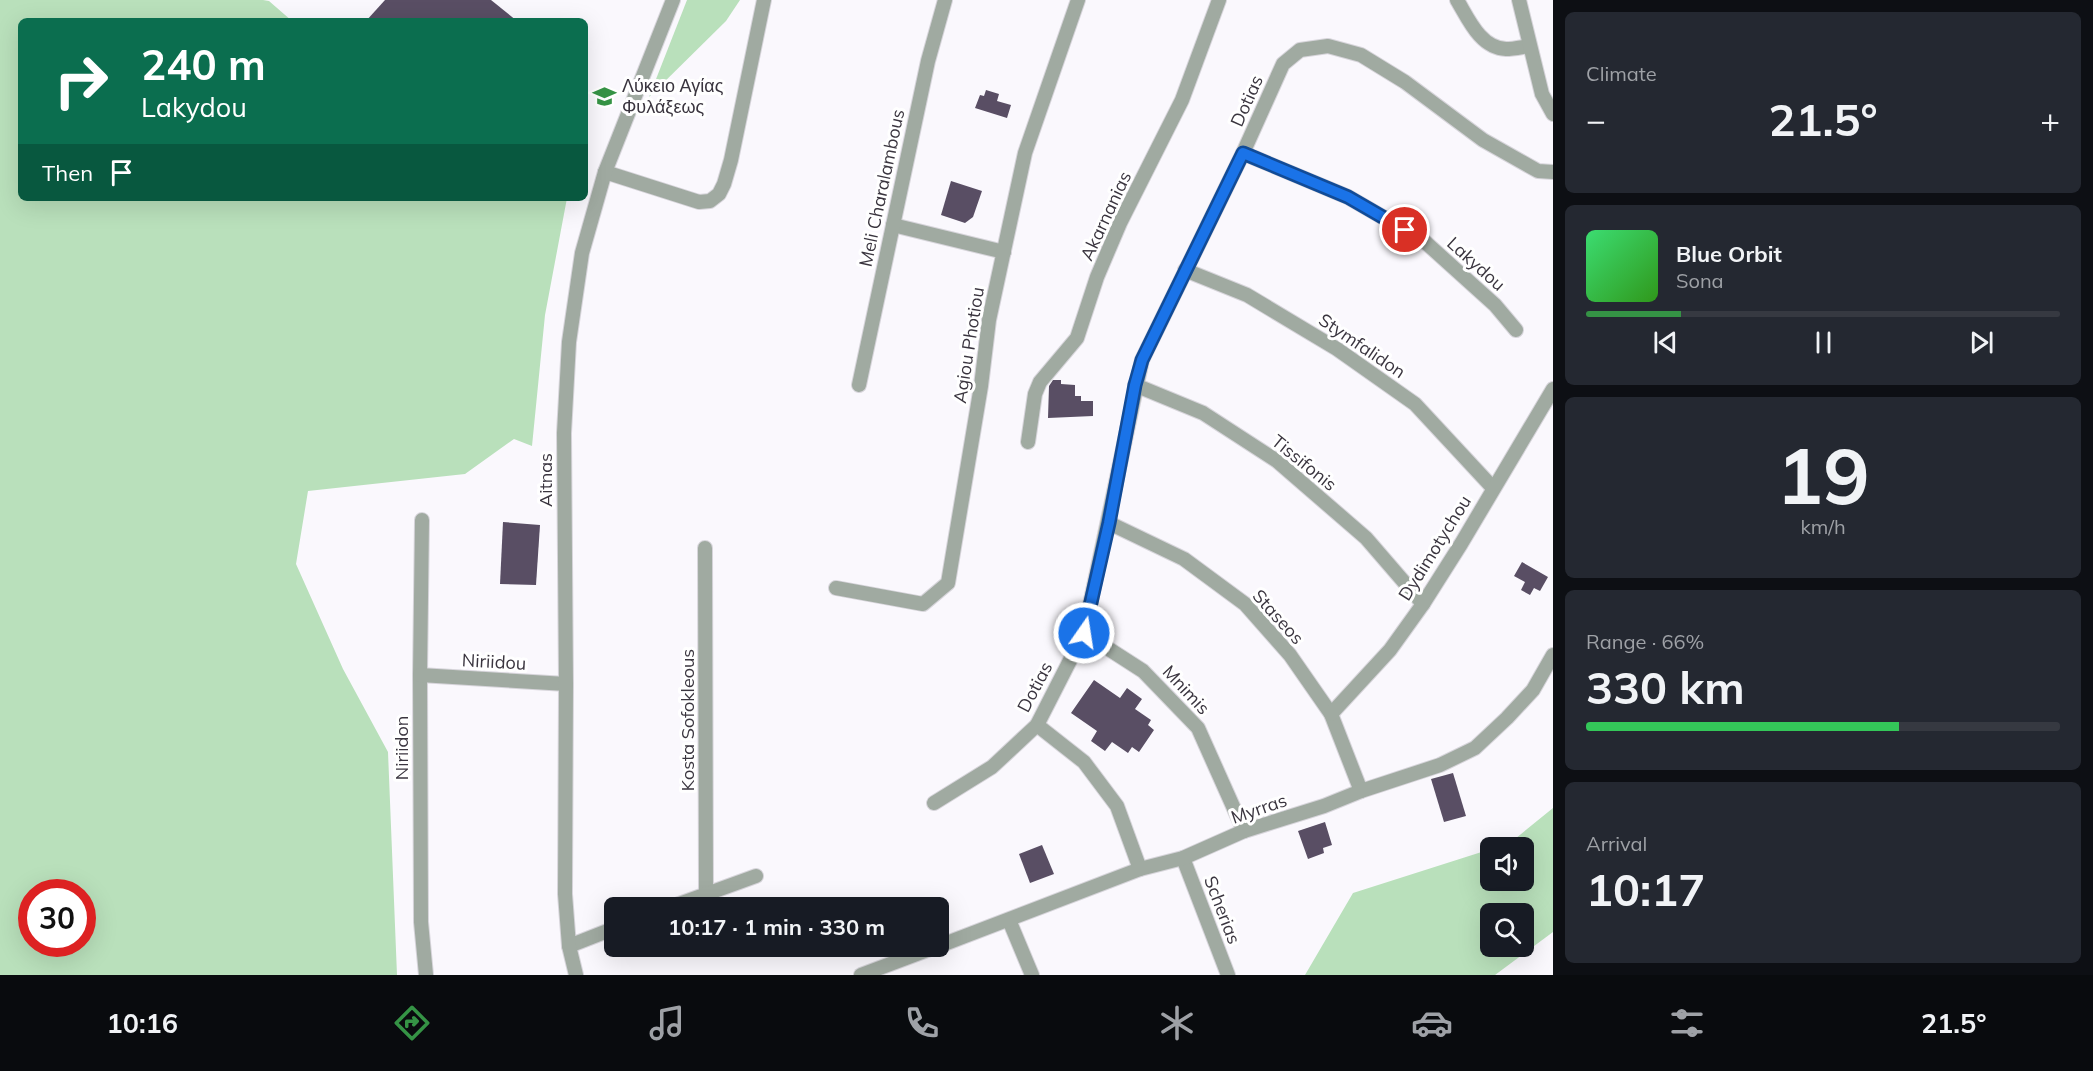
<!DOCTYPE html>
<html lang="en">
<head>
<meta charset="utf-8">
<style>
  body { margin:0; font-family:Mulish,sans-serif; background:#242831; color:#f1f3f6; height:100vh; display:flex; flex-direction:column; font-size:22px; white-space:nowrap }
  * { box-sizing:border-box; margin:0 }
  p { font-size:20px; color:#9ea1a6 }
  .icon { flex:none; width:33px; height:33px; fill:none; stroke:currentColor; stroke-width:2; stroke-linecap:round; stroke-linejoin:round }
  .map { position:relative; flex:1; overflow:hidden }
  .details { display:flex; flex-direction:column; gap:12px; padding:12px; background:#0d0f14; width:540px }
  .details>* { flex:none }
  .hud { position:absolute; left:18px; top:18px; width:570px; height:183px; border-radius:9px; box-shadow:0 6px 24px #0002; background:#0b6e4f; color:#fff; overflow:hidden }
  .fabs { position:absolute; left:1480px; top:837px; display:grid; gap:12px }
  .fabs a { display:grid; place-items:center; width:54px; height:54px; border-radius:9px; background:#171b24; box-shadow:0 6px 24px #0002; font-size:30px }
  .speed { position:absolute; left:18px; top:879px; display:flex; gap:12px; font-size:30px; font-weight:700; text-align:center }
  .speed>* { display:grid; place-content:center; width:78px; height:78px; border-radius:50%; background:#171b24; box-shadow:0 6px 24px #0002; line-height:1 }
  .speed .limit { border:9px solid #d22; background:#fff; color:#111 }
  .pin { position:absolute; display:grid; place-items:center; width:51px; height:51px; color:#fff; margin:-26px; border:3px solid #fff; border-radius:50%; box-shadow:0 2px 6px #0007 }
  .me { position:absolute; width:66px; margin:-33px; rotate:13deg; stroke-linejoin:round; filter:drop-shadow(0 0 4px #0008) }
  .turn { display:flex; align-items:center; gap:21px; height:126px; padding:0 24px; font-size:27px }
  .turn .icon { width:78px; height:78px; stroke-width:2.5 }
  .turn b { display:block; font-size:42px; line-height:51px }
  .then { display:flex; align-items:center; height:57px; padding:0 24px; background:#0003; gap:12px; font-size:22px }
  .big { font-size:45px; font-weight:700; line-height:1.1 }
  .details .widget { flex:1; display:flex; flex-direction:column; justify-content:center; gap:9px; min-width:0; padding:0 21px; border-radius:9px; background:#242831 }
  .details .dial { align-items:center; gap:0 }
  .dial b { font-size:78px; line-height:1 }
  .song { display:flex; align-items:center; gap:18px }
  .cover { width:72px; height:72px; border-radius:9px; background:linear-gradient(135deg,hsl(140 70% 55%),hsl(110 70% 35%)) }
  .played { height:6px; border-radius:3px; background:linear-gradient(90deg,#359345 20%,#363941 20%) }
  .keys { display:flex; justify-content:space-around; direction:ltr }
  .heat { display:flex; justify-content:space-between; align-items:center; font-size:33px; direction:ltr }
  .charge { height:9px; border-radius:4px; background:linear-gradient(90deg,#34c759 66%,#363941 0) }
  .trip { position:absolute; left:604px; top:897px; width:345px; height:60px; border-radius:9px; background:#171b24; box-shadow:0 6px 24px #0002; font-weight:700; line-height:60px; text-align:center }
  .tabs { display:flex; height:96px; justify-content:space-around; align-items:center; background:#090b0e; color:#9ea1a6 }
  .tabs .icon { width:42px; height:42px }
  .tabs .current { color:#359345 }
  .tabs b { font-size:27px; color:#f1f3f6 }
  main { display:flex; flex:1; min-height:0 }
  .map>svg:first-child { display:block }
  .green { fill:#b9e0bb; fill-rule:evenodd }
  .building { fill:#594e64 }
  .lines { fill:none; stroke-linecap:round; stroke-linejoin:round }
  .minor-casing { stroke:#d7d5db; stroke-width:16 }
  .minor { stroke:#a0aaa1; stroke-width:14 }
  .route-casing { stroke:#114b97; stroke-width:15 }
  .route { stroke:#1a73e8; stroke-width:10 }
  .labels { text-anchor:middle; stroke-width:6; stroke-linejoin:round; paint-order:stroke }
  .poi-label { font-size:18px; fill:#3a353f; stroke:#fff; text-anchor:start }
  .street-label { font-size:18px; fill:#3a353f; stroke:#fff }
</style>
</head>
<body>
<main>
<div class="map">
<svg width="1553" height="975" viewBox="0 0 1553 975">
  <rect width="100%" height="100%" fill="#faf8fd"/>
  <g class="green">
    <path d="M 0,0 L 263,0 L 269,1 L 292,21 L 21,21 L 21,198 L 567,198 L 545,315 L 532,446 L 514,439 L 465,474 L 308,491 L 296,564 L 343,669 L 388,752 L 397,975 L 0,975 ZM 82,892 L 82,944 L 32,944 L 32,892 Z"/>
    <polygon points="687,0 740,0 726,21 649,97"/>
    <path d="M 1553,808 L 1553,932 L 1495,975 L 1305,975 L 1353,893 L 1491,849 L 1491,880 L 1524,880 L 1524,848 L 1496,847 L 1510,843 ZM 1491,914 L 1524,914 L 1524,946 L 1491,946 Z"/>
  </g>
  <g class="building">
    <polygon points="385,0 491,0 517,21 366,21"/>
    <polygon points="986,90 999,94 997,101 1011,105 1007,118 975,108 980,95 984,96"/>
    <polygon points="951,181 982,191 973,217 965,223 941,215"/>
    <polygon points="1053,380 1061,380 1061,384 1075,385 1075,396 1081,396 1081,401 1093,401 1093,416 1048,418 1049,386"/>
    <polygon points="503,522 540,525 536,585 500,584"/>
    <polygon points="1522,562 1548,577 1540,591 1534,588 1530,595 1521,590 1525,582 1514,576"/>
    <polygon points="1094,680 1120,698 1127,688 1142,699 1135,709 1151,720 1148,725 1154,730 1139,752 1132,747 1128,753 1112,742 1105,751 1091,741 1097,731 1071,713"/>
    <polygon points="1453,773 1466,816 1444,822 1431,779"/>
    <polygon points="1325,822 1332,845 1323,848 1324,853 1308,859 1298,831"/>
    <polygon points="1042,845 1054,874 1030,883 1019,854"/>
  </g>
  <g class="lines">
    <defs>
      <g id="minor">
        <path d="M 1457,0 C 1468,18 1480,48 1506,49 C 1513,49 1522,47 1529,46"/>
        <polyline points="1519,0 1542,94 1553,114"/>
        <polyline points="1243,153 1348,197 1424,241 1495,305 1516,330"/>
        <polyline points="605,172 699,202 710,201 719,194 724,184 731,160 764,0"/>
        <polyline points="893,225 1004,252"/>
        <polyline points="1185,270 1247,295 1337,349 1415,404 1493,488"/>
        <polyline points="859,385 928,61 945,0"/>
        <polyline points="1135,385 1203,413 1277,461 1366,538 1423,604"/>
        <polyline points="1028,442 1035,394 1040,382 1077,338 1097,277 1120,223 1182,100 1219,0"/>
        <polyline points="422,520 420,675 421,922 426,975"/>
        <polyline points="1109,523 1184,559 1245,604 1290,655 1331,714 1361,791"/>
        <polyline points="705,548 706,893"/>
        <polyline points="836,588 923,604 948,583 981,386 989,320 1025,153 1078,0"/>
        <polyline points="1084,633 1143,671 1198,728 1244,831"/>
        <polyline points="420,675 566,684"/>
        <polyline points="1331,714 1390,650 1423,604 1461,544 1553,389"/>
        <polyline points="1037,725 1084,762 1117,806 1140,869"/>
        <polyline points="934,803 992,767 1037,725 1084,633 1142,360 1243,153 1283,64 1300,50 1328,46 1361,55 1405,82 1483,140 1538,171 1553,172"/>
        <polyline points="1183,858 1228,975"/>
        <polyline points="668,908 756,876"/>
        <polyline points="1009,920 1032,975"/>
        <polyline points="569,946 615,928"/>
        <polyline points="939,946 1140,869 1183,858 1244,831 1324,806 1361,791 1440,765 1475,748 1507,718 1533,690 1553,655"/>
        <polyline points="576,975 569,946 565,894 566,684 564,433 569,342 582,253 605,172 673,0"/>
        <polyline points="861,975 938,946"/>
      </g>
    </defs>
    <use href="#minor" class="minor-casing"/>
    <use href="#minor" class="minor"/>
  </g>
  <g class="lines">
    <defs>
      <polyline id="route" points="1084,633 1109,523 1135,385 1142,360 1243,153 1348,197 1405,230"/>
    </defs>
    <use href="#route" class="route-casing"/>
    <use href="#route" class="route"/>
  </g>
  <defs>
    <symbol id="school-bare" viewBox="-9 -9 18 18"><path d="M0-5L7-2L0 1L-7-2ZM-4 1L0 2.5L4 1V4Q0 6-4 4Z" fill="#359345" stroke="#fff" stroke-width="2.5" paint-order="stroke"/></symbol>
  </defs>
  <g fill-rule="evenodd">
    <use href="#school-bare" x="588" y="80" width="33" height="33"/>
  </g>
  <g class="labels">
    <g class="poi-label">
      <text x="622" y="92">Λύκειο Αγίας<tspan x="622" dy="21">Φυλάξεως</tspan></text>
    </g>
    <g class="street-label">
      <text transform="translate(1247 101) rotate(-66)" y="6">Dotias</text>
      <text transform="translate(882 188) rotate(-78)" y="6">Meli Charalambous</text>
      <text transform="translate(1106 216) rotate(-65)" y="6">Akarnanias</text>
      <text transform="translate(1476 264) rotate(42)" y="6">Lakydou</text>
      <text transform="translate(969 345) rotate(-81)" y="6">Agiou Photiou</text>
      <text transform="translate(1362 346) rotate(34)" y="6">Stymfalidon</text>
      <text transform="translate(1304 463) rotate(39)" y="6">Tissifonis</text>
      <text transform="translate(546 480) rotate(-90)" y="6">Aitnas</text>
      <text transform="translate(1435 548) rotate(-58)" y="6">Dydimotychou</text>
      <text transform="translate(1278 617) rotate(48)" y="6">Staseos</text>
      <text transform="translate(494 662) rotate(3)" y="6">Niriidou</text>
      <text transform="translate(1035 687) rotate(-62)" y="6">Dotias</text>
      <text transform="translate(1186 690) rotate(47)" y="6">Mnimis</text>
      <text transform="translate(688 720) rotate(-90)" y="6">Kosta Sofokleous</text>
      <text transform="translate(402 748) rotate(-90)" y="6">Niriidon</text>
      <text transform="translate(1259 809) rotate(-19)" y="6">Myrras</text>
      <text transform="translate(1222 910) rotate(69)" y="6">Scherias</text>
    </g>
  </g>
</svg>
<div class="fabs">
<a><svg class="icon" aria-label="sound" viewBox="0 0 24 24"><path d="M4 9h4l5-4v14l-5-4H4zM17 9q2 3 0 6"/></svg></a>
<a><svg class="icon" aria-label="search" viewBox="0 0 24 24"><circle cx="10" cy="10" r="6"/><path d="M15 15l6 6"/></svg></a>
</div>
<div class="speed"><div class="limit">30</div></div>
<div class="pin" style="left:1405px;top:230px;background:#d93025"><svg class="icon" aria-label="arrive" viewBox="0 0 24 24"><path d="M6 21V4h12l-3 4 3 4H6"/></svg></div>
<svg class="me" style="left:1084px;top:633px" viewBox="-20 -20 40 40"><circle r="17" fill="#1a73e8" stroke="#fff" stroke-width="3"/><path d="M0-11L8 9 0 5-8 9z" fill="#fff"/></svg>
<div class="trip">10:17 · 1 min · 330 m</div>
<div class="hud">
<div class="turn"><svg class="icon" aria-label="right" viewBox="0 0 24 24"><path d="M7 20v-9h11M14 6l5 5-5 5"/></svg><div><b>240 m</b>Lakydou</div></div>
<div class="then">Then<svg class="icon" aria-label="arrive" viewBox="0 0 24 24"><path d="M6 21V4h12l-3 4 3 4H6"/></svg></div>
</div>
</div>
<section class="details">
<div class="widget"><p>Climate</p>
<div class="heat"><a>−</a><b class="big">21.5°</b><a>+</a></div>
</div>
<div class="widget">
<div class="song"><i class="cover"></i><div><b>Blue Orbit</b><p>Sona</p></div></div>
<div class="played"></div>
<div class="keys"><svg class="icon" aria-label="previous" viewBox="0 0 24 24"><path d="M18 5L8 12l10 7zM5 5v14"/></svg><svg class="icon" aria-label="pause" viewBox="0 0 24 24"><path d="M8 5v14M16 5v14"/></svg><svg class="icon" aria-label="next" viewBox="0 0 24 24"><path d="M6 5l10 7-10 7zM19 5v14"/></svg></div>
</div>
<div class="widget dial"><b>19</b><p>km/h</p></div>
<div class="widget"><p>Range · 66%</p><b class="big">330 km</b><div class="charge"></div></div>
<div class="widget"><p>Arrival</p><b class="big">10:17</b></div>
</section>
</main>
<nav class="tabs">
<b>10:16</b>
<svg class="icon current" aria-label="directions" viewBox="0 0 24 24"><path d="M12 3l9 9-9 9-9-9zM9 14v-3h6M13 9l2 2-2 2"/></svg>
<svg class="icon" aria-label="music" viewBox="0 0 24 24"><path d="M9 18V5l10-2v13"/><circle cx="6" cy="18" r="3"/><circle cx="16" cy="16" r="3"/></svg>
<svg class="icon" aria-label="phone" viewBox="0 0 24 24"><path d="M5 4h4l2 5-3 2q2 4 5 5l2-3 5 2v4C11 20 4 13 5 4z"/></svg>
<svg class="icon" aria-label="climate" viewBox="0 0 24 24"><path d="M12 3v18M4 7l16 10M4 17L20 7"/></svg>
<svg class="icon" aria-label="car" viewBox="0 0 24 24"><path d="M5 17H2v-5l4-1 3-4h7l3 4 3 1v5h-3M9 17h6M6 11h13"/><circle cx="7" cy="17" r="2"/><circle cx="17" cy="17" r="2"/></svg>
<svg class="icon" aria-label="filters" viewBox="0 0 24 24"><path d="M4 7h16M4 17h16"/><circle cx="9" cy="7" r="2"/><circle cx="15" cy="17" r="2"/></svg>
<b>21.5°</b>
</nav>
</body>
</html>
